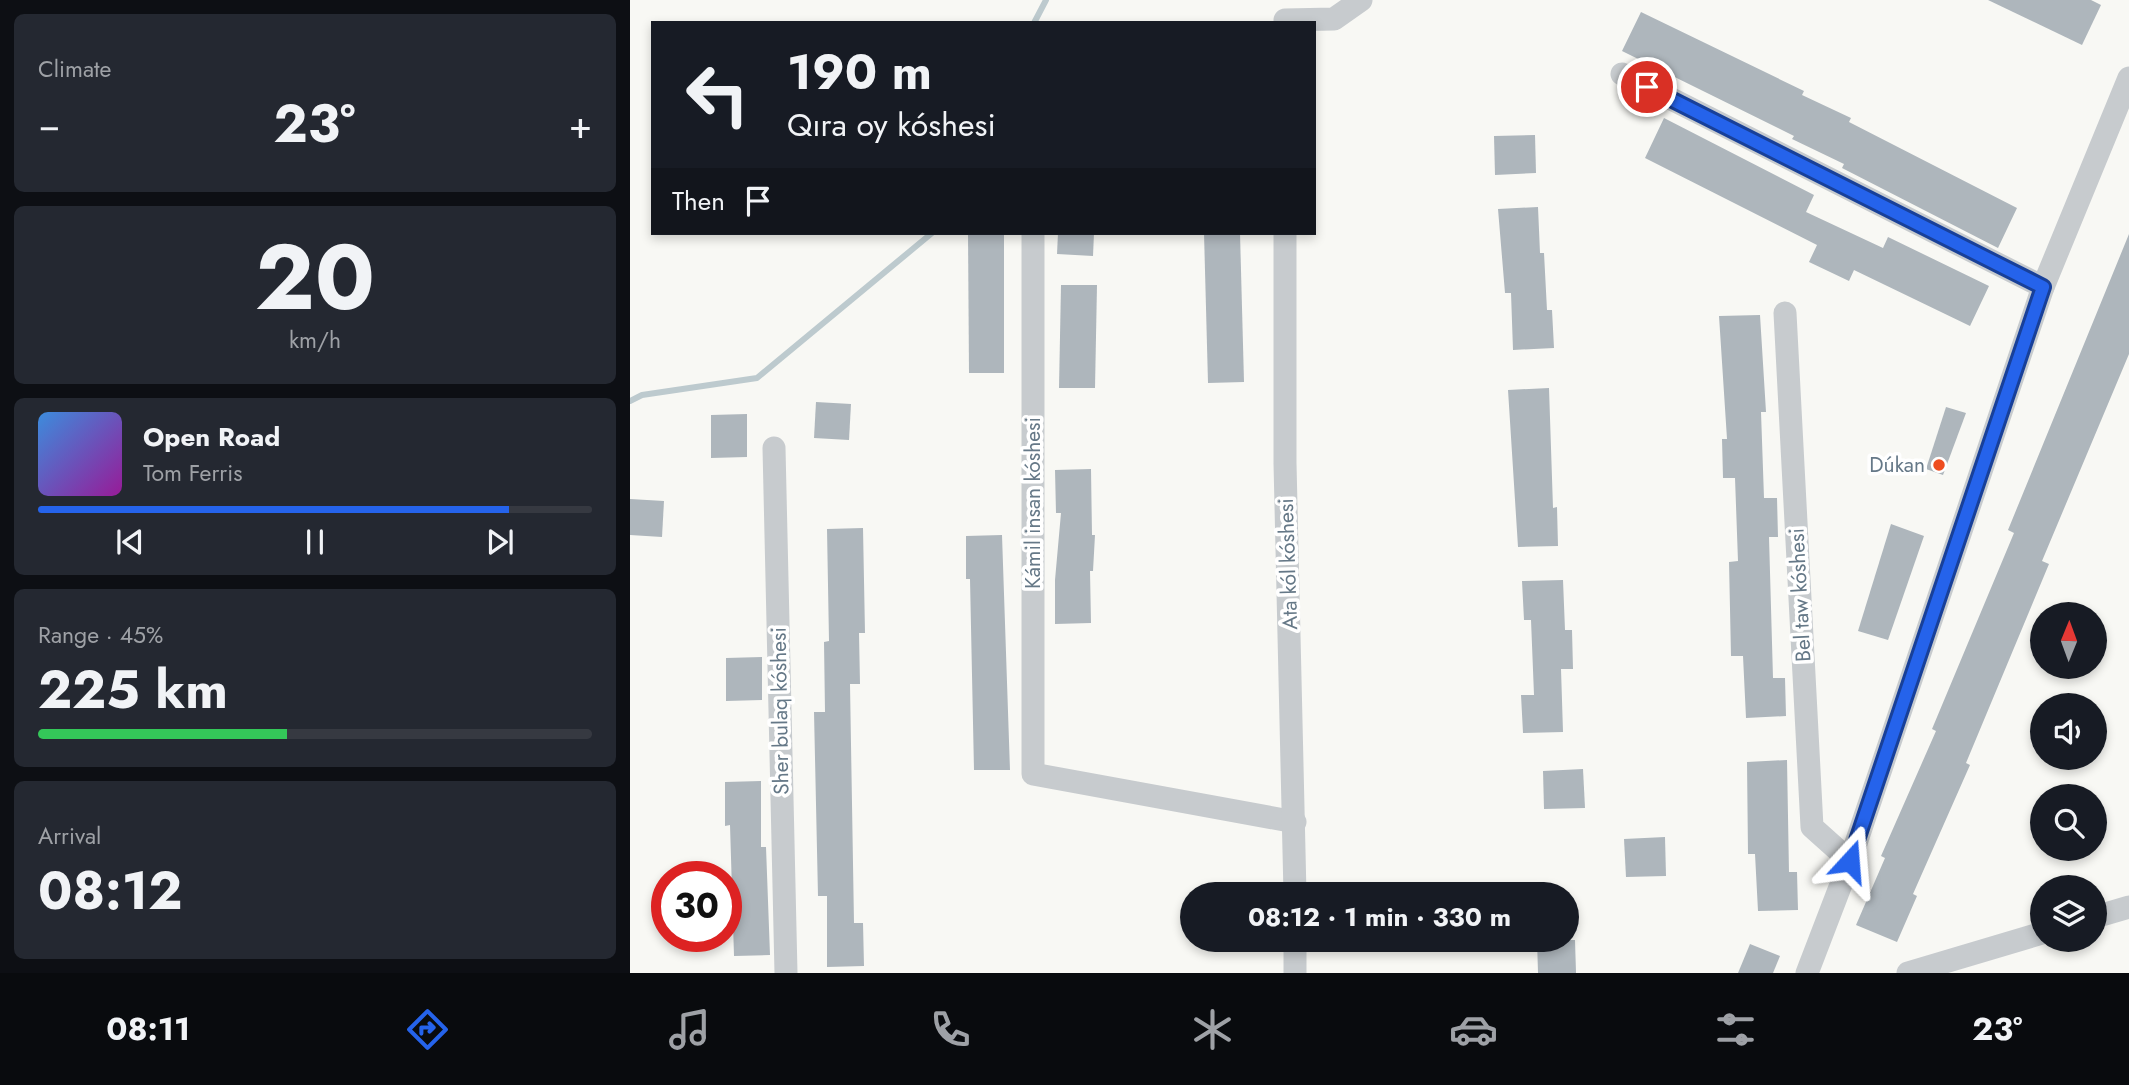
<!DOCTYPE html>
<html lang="en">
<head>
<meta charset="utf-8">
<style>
  body { margin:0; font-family:Jost,sans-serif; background:#242831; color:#f1f3f6; height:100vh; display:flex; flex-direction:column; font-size:26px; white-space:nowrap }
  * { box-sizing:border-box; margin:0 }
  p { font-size:23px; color:#9ea1a6 }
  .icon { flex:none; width:38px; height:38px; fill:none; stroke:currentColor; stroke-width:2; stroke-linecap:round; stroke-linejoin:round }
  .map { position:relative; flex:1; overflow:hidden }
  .side { display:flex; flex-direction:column; gap:14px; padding:14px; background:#0d0f14; width:630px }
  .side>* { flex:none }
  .banner { position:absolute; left:21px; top:21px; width:665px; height:214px; border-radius:0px; box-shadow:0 4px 10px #0003; background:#171b24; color:#f1f3f6; overflow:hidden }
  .needle { width:46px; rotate:1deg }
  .controls { position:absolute; left:1400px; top:602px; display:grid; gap:14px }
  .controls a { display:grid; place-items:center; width:77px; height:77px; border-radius:50%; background:#171b24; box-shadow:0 4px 10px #0003; font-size:35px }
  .speed { position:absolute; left:21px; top:861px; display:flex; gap:14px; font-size:35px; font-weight:700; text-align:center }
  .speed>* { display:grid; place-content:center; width:91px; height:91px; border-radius:50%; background:#171b24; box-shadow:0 4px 10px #0003; line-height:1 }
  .speed .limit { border:10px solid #d22; background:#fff; color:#111 }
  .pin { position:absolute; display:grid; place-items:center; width:60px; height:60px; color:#fff; margin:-30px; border:4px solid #fff; border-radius:50%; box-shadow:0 2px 7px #0007 }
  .me { position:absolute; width:77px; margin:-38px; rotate:19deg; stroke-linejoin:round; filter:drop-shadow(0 0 5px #0008) }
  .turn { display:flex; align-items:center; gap:24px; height:147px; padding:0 21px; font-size:32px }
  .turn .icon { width:91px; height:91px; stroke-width:2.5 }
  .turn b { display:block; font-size:49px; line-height:60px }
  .then { display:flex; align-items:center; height:66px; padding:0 21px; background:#0003; gap:14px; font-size:26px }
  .big { font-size:52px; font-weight:700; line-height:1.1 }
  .side .card { flex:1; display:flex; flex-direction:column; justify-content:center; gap:10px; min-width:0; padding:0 24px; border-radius:10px; background:#242831 }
  .side .dial { align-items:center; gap:0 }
  .dial b { font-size:91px; line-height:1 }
  .song { display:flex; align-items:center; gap:21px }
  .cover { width:84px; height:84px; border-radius:10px; background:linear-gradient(135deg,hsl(210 70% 55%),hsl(300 70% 35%)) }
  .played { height:7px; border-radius:4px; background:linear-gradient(90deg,#2563eb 85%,#363941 85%) }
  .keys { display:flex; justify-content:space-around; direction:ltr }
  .heat { display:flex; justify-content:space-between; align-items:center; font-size:38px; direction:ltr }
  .charge { height:10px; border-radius:5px; background:linear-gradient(90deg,#34c759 45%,#363941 0) }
  .trip { position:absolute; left:550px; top:882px; width:399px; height:70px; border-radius:35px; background:#171b24; box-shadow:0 4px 10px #0003; font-weight:700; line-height:70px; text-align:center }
  .menu { display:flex; height:112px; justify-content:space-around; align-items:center; background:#090b0e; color:#9ea1a6 }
  .menu .icon { width:49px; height:49px }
  .menu .active { color:#2563eb }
  .menu b { font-size:32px; color:#f1f3f6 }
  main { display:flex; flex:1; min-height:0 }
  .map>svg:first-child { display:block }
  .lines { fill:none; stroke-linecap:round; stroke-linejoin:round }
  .stream { stroke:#bdcace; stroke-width:6 }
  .building { fill:#aeb6bc }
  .street { stroke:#c7cbce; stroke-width:23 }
  .route-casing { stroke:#184099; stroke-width:18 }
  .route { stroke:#2563eb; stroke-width:12 }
  .poi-dot { fill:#ee4d1f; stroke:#fff; stroke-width:2.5 }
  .labels { text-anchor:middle; stroke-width:7; stroke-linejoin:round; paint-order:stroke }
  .poi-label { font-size:21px; fill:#657887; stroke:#fff; text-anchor:end }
  .street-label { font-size:21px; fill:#657887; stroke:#fff }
</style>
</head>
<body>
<main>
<section class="side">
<div class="card"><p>Climate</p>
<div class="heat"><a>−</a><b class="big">23°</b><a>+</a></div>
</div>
<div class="card dial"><b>20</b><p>km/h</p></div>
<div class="card">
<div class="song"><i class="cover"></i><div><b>Open Road</b><p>Tom Ferris</p></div></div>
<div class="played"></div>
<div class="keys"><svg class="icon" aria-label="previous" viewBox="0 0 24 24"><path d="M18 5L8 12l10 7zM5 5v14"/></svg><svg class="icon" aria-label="pause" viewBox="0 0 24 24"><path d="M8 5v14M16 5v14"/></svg><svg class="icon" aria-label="next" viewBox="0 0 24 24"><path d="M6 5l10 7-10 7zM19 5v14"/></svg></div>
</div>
<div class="card"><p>Range · 45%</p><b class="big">225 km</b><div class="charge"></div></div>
<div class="card"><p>Arrival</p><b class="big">08:12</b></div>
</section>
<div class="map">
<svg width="1499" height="973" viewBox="0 0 1499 973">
  <rect width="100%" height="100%" fill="#f8f8f4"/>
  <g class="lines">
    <g class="stream">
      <polyline points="404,23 416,0"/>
      <polyline points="0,401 12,395 127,378 302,233"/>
    </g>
  </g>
  <g class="building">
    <polygon points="1358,0 1461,0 1471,5 1452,45"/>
    <polygon points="1011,12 1174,91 1172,95 1221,118 1219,122 1387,208 1368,248 1212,168 1214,164 1162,139 1164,136 992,51"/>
    <polygon points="1034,118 1184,195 1176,212 1253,248 1258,237 1359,286 1340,326 1224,270 1219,281 1179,262 1187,245 1015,158"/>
    <polygon points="905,135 906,173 865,175 864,136"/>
    <polygon points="908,207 910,253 914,253 917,310 922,310 924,348 883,350 881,293 875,293 868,209"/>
    <polygon points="338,233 374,233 374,373 339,373"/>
    <polygon points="428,233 464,233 463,256 427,254"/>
    <polygon points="574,233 610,233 614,382 578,383"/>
    <polygon points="1499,234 1499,354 1412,561 1419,564 1336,763 1340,765 1283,894 1287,896 1267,942 1226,925 1255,858 1251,856 1306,731 1302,729 1384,533 1378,530"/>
    <polygon points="431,285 467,285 465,388 429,388"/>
    <polygon points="1130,315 1136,412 1131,412 1134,498 1147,498 1148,537 1139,537 1143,678 1155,678 1156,716 1116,718 1113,656 1101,656 1099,562 1108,561 1105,478 1093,478 1092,439 1097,439 1089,316"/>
    <polygon points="919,388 923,508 927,507 928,546 888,547 878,390"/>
    <polygon points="186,402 221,404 219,440 184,438"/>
    <polygon points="1316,407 1336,413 1313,475 1296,469"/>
    <polygon points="117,414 117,457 81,458 81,415"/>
    <polygon points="461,469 462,535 465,535 463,571 460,571 461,623 425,624 425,580 431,513 426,513 425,470"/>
    <polygon points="0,499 34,501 32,537 0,535"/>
    <polygon points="1261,524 1294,536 1258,640 1228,631"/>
    <polygon points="233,528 235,633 229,633 230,684 220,684 224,923 233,923 234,966 197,967 197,896 188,896 184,712 195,712 194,642 199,641 197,529"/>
    <polygon points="372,535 380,770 344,770 340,579 336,579 336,536"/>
    <polygon points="933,580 935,630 942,630 943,669 931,669 933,732 893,733 891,695 904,695 901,620 894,620 892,581"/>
    <polygon points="132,657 132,700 96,701 96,658"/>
    <polygon points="1157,760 1159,872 1167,872 1168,910 1128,911 1125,854 1118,854 1117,762"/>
    <polygon points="953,769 955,808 914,809 913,771"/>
    <polygon points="131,781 131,847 136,847 140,955 104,956 100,825 95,826 95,782"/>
    <polygon points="1035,837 1036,876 996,877 994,839"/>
    <polygon points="907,940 945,940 946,973 908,973"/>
    <polygon points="1120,944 1150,956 1143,973 1108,973"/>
  </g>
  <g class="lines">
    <g class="street">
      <polyline points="655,23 655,20 704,19 731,0"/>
      <polyline points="992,74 1413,287"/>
      <polyline points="403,233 403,774 665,822"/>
      <polyline points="655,233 655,463 665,894"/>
      <polyline points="1155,313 1182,827 1220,861"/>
      <polyline points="144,448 156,973"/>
      <polyline points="1465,917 1499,907"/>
      <polyline points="665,940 665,973"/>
      <polyline points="1177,973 1220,861 1413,287 1499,78"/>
      <polyline points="1278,973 1412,933"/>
    </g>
  </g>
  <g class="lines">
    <defs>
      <polyline id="route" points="1017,87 1413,287 1220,861"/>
    </defs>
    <use href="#route" class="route-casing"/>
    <use href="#route" class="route"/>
  </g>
  <circle class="poi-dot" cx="1309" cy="465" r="7"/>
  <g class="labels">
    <g class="poi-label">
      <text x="1295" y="472">Dúkan</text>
    </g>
    <g class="street-label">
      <text transform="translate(403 503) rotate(-90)" y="7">Kámil insan kóshesi</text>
      <text transform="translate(658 564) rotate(-92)" y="7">Ata kól kóshesi</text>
      <text transform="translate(1170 595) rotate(-93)" y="7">Bel taw kóshesi</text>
      <text transform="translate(150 711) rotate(-91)" y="7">Sher bulaq kóshesi</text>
    </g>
  </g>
</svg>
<div class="controls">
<a><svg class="needle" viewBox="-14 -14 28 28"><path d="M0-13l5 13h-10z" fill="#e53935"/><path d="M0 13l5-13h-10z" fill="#9ea1a6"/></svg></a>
<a><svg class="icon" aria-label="sound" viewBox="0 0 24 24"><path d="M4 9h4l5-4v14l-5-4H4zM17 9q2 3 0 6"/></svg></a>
<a><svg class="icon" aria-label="search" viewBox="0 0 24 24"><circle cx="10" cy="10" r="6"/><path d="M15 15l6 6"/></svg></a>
<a><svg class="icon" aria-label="layers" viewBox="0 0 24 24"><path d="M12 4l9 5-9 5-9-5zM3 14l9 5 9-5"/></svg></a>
</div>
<div class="speed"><div class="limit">30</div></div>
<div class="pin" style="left:1017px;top:87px;background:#d93025"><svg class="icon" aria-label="arrive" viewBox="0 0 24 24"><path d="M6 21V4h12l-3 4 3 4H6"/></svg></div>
<svg class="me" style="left:1220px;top:861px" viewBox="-20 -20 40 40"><path d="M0-17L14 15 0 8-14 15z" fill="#2563eb" stroke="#fff" stroke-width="4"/></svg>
<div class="trip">08:12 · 1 min · 330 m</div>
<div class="banner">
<div class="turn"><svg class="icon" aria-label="left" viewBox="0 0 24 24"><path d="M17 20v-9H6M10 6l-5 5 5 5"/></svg><div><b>190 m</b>Qıra oy kóshesi</div></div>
<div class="then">Then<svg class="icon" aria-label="arrive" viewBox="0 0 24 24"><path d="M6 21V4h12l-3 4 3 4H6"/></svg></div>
</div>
</div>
</main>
<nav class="menu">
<b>08:11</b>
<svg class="icon active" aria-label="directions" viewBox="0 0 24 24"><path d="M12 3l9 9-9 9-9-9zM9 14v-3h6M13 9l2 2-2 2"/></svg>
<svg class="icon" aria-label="music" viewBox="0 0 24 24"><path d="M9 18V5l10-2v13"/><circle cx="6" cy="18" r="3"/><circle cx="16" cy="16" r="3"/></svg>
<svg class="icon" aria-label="phone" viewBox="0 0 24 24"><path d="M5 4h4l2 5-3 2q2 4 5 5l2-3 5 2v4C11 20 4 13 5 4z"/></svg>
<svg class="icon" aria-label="climate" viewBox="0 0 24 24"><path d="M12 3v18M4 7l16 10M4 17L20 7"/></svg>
<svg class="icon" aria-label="car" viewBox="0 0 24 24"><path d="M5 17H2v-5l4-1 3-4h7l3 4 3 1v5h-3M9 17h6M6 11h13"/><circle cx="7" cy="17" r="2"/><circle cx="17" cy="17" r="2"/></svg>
<svg class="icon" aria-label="filters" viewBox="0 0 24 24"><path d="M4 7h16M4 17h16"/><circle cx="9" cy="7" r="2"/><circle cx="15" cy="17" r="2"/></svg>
<b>23°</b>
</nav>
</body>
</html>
